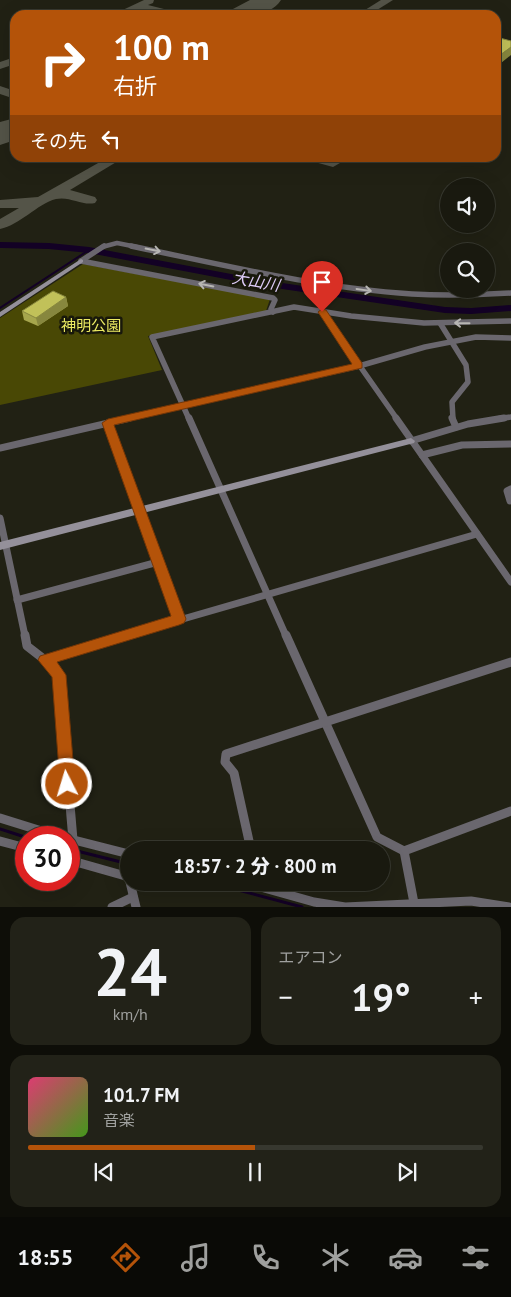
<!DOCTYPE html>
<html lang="ja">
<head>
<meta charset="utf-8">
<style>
  body { margin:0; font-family:"PT Sans","Noto Sans JP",sans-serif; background:#222218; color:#f1f3f6; height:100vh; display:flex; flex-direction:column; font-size:19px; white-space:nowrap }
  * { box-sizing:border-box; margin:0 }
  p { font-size:16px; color:#9fa09e }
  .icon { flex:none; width:28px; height:28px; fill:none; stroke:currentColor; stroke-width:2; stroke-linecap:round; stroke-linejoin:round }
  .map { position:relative; height:907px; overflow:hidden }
  .details { display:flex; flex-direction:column; gap:10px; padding:10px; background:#0e0e08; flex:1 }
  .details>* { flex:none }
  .guide { position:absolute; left:10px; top:10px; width:491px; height:152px; border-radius:15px; box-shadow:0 5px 20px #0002,0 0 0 1px #37382f; background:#b45309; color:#fff; overflow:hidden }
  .fabs { position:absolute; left:440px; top:178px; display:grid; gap:10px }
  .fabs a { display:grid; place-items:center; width:55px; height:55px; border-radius:50%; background:#19190f; box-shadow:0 5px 20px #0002,0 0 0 1px #37382f; font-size:25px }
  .speed { position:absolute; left:15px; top:826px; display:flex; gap:10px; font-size:25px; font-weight:700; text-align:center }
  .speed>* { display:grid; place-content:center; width:65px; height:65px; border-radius:50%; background:#19190f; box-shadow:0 5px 20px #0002,0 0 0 1px #37382f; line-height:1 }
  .speed .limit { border:8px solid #d22; background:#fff; color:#111 }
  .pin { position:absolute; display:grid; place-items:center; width:42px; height:42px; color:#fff; margin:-51px -21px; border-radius:50% 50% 50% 0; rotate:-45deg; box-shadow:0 0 5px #0007 }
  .pin .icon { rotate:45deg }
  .me { position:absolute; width:55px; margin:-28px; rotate:355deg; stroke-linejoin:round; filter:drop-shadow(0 0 4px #0008) }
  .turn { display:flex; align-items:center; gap:18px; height:105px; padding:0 20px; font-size:22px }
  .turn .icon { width:65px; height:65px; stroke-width:2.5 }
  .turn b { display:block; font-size:35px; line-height:42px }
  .then { display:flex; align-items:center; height:48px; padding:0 20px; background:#0003; gap:10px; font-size:19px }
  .big { font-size:38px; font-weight:800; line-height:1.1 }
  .details .card { flex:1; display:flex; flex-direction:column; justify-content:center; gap:8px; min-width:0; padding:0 18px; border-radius:15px; background:#222218 }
  .details .dial { align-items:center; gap:0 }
  .dial b { font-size:65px; line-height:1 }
  .song { display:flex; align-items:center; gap:15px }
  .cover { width:60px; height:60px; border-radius:8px; background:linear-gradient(135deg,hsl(340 70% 55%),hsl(100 70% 35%)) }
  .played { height:5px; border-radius:2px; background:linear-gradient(90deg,#b45309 50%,#37382f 50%) }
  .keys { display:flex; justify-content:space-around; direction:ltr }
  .heat { display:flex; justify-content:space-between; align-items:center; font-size:28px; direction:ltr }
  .details .tiles { flex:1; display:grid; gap:10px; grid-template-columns:1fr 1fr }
  .card:last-child { grid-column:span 2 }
  .trip { position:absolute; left:120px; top:841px; width:270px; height:50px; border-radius:25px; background:#19190f; box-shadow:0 5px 20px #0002,0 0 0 1px #37382f; font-weight:800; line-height:50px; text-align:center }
  .tabs { display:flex; height:80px; justify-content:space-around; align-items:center; background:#0a0a06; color:#9fa09e }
  .tabs .icon { width:35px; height:35px }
  .tabs .selected { color:#b45309 }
  .tabs b { font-size:22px; color:#f1f3f6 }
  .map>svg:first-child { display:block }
  .green { fill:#494805 }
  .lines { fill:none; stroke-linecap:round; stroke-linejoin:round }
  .stream-far1 { stroke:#130125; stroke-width:2 }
  .stream { stroke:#130125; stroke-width:3 }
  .river { fill:#130125; fill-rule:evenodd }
  .taxiway { fill:#545448; fill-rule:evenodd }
  .runway { fill:#545448; fill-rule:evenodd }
  .street-far3 { stroke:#6a676e; stroke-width:4.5 }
  .street-far2 { stroke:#6a676e; stroke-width:5.5 }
  .street-far1 { stroke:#6a676e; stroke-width:7 }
  .street { stroke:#6a676e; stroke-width:9 }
  .secondary { fill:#94909a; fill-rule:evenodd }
  .wall { fill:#a6a64d }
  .shaded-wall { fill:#87873e }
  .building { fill:#c1c159; stroke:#87873e }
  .oneway { stroke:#b7b6b3 }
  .route { fill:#b45309; stroke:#753606 }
  .labels { text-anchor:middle; stroke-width:5; stroke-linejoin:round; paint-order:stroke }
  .park-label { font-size:15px; fill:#ebea62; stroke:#18180b }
  .water-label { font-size:16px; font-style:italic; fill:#ddcbf7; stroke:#18180b }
</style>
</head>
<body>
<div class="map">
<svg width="511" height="907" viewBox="0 0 511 907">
  <rect width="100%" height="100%" fill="#212114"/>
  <polygon class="green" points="83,264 270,299 266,311 148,336 162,370 0,405 0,318"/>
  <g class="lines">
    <polyline class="stream-far1" points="0,308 89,250"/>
    <g class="stream">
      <polyline points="0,829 28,838"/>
      <polyline points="69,849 129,864"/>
      <polyline points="208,882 302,907"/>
    </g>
    <polygon class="river" points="0,242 49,243 89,247 262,280 445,307 471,308 511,305 511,311 471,314 445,313 262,286 89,253 49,249 2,248 0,248"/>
    <g class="taxiway">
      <polygon points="144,0 154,0 153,3 148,5 180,13 181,15 163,15 139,9 126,15 112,15"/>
      <polygon points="381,0 393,0 369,15 357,15"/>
      <polygon points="15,57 15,64 0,69 0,62"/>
      <polygon points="0,86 15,91 15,99 0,94"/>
      <path d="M 107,158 L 123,158 L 70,190 L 95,197 L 97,200 L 95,203 C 82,206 70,196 56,199 C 37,204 20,225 0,229 L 0,219 L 19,208 L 0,208 L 0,200 L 38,197 Z"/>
      <path d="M 309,158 C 319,157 332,156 340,163 L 333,167 L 311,161 Z"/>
    </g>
    <g class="runway">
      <path d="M 250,0 L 281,0 C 269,18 246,15 227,15 L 231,10 Z"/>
      <polygon points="15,118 15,140 0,145 0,122"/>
    </g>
    <polyline class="street-far3" points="102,247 117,243 137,247"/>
    <g class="street-far2">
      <path d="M 131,246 C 224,265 317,288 412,294 C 445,296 478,295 511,293"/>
      <polyline points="81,261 104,246"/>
      <polyline points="81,261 273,298 275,300 271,309 273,312"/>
      <polyline points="322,312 397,419"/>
      <polyline points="440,323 466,365 468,382 452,402 453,419"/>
      <polyline points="125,419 359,366 425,347 476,337 511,338"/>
      <polyline points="189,419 152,337 294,307 351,316 424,323 511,321"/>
      <polyline points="496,419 511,417"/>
    </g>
    <g class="street-far1">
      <polyline points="189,418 286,636"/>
      <polyline points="396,418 511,582"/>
      <polyline points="452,418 456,427"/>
      <polyline points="108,423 179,619"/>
      <polyline points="411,441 468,424 504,418"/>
      <polyline points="0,448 130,418"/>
      <polyline points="422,455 462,445 511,444"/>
      <polyline points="510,501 507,491 511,489"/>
      <polyline points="0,518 25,636"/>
      <polyline points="17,600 158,562"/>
      <polyline points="124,636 477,534"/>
    </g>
    <g class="street">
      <polyline points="25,635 27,646 45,660 59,675 73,840"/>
      <polyline points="286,635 377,837 404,851 511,811"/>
      <polyline points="45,660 128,635"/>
      <polyline points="0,818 64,838"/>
      <polyline points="70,839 129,854"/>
      <polyline points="0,841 26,848"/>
      <polyline points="251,850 234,773 225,762 226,754 511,662"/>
      <polyline points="404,851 414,903"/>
      <polyline points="69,860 129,877"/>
      <polyline points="130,882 136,907"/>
      <polyline points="243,882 314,902 345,907 471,901 509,907"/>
      <polyline points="112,907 133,897"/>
    </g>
    <g class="secondary">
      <polygon points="81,259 83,260 83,262 0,317 0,312"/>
      <polygon points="411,438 415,441 414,443 0,550 0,542"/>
    </g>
  </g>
  <polygon class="wall" points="66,297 68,306 38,326 24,320 22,311"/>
  <g class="shaded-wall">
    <polygon points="511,47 511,55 496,67 496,58"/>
    <polygon points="66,297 68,306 38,326 36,318"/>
  </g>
  <g class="building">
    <polygon points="496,37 511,41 511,47 496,58"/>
    <polygon points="53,291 66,297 36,318 22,311"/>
  </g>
  <defs><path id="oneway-shaft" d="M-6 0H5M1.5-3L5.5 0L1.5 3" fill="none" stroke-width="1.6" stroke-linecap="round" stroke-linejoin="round" transform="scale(1.25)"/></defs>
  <g class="oneway">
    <use href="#oneway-shaft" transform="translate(153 250) rotate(11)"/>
    <use href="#oneway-shaft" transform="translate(206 285) rotate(-169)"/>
    <use href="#oneway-shaft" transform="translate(364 290) rotate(8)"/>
    <use href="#oneway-shaft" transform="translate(462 323) rotate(-179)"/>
  </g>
  <polygon class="route" points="322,309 326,310 362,363 362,368 114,425 186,619 184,623 179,625 57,662 66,675 75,784 73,789 67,791 62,789 60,784 52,677 38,660 40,656 171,616 102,423 108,419 352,364 318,312"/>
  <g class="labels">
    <g class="park-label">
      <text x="91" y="331">神明公園</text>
    </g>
    <g class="water-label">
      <text transform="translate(256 281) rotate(10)" y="6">大山川</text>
    </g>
  </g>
</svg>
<div class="fabs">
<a><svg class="icon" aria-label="sound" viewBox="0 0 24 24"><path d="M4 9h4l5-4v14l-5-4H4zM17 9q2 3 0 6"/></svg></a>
<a><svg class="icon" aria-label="search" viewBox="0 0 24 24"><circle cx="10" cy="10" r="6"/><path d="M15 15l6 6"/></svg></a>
</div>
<div class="speed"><div class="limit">30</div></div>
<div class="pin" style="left:322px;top:312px;background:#d93025"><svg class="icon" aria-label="arrive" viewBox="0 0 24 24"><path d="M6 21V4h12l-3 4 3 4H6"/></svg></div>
<svg class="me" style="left:67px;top:784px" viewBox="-20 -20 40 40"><circle r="17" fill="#b45309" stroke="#fff" stroke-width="3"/><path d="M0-11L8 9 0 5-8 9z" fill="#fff"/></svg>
<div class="trip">18:57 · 2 分 · 800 m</div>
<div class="guide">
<div class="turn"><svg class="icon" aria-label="right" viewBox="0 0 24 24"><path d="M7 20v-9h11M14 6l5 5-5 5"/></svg><div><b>100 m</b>右折</div></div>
<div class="then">その先<svg class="icon" aria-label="left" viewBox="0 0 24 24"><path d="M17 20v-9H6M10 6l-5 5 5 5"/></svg></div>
</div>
</div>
<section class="details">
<div class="tiles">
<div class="card dial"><b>24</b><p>km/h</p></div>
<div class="card"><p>エアコン</p>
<div class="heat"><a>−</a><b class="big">19°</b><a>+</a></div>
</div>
<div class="card">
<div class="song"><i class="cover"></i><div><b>101.7 FM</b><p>音楽</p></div></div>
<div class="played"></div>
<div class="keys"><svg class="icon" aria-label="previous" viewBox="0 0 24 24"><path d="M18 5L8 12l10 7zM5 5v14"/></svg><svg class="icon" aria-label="pause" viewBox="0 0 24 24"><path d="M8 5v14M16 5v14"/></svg><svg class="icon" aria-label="next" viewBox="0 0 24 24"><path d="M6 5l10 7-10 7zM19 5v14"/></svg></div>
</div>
</div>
</section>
<nav class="tabs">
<b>18:55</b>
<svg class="icon selected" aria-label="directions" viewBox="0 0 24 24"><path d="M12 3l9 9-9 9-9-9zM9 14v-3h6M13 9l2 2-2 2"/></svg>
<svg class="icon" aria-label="music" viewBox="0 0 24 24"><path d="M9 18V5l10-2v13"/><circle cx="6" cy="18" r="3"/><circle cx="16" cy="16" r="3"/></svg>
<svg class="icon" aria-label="phone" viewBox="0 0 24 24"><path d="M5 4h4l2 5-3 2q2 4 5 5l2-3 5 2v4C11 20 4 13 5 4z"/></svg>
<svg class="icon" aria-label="climate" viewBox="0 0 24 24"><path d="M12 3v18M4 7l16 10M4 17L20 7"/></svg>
<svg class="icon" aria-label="car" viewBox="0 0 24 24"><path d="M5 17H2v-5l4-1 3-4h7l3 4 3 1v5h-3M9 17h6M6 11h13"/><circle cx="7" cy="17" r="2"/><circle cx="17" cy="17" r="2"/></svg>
<svg class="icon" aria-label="filters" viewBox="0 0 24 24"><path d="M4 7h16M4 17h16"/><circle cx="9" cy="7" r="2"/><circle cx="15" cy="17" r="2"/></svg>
</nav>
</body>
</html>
